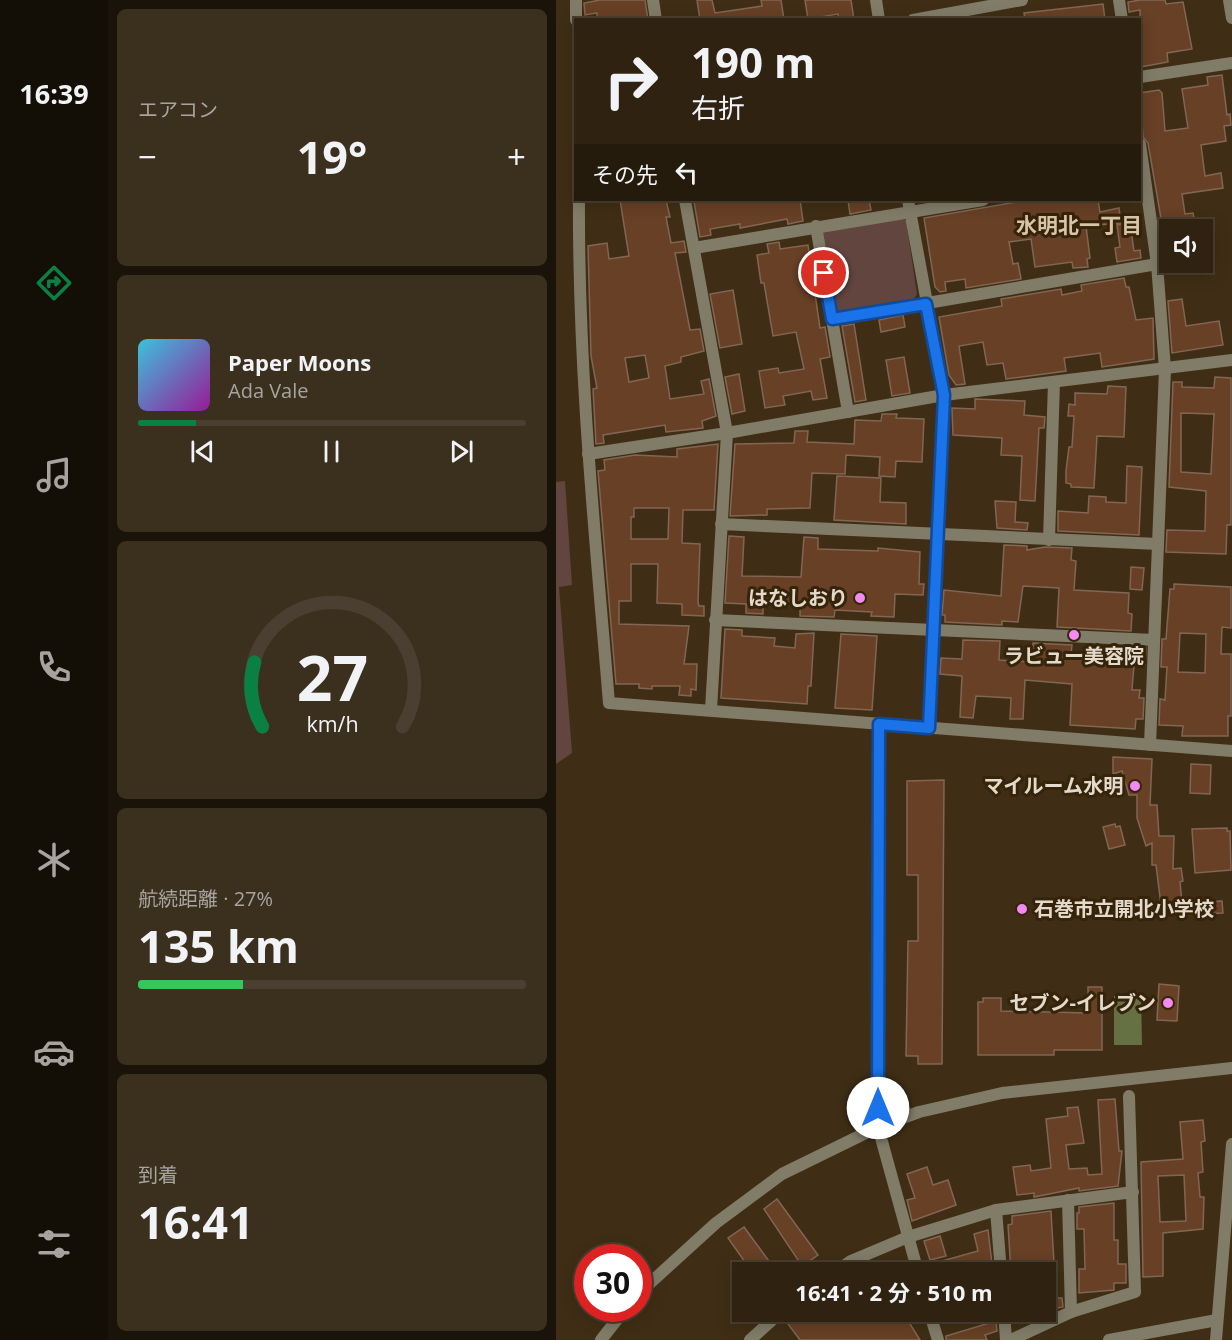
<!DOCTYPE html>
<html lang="ja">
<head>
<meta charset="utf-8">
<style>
  body { margin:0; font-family:"Open Sans","Noto Sans JP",sans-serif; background:#3b2f1e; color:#f1f3f6; height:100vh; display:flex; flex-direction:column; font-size:22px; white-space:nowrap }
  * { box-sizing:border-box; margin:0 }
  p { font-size:20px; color:#a7a49f }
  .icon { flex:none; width:33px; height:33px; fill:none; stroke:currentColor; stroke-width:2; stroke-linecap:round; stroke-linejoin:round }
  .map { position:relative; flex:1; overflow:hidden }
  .side { display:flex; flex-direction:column; gap:9px; padding:9px; background:#1a1309; width:448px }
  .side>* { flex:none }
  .banner { position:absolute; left:18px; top:18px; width:567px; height:183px; border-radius:0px; box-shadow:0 3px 15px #0003,0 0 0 2px #4a3f30; background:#2f2210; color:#f1f3f6; overflow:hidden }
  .tools { position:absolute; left:603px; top:219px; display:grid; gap:12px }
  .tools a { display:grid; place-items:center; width:54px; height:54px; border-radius:0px; background:#2f2210; box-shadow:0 3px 15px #0003,0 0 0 2px #4a3f30; font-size:30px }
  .speed { position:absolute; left:18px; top:1244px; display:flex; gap:12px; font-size:30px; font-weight:700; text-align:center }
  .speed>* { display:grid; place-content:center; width:78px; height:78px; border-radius:50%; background:#2f2210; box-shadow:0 3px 15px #0003,0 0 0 2px #4a3f30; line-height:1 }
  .speed .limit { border:9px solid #d22; background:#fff; color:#111 }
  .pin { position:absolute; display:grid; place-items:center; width:51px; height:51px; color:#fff; margin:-26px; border:3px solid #fff; border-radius:50%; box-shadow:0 2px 6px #0007 }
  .me { position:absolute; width:66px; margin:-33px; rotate:0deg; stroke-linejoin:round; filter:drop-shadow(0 0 4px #0008) }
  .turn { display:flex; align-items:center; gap:21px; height:126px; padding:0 18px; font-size:27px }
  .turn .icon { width:78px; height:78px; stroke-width:2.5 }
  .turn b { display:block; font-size:42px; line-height:51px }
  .then { display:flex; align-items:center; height:57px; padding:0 18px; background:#0003; gap:12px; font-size:22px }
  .big { font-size:45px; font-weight:700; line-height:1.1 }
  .side .widget { flex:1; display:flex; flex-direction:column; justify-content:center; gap:9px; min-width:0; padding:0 21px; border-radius:9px; background:#3b2f1e }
  .side .dial { align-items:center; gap:0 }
  .dial svg { height:156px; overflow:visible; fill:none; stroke:#4a3f30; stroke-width:7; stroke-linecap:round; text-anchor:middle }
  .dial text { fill:#f1f3f6; stroke:none }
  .song { display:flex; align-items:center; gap:18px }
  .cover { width:72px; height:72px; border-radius:9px; background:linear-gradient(135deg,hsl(190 70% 55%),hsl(300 70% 35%)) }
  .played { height:6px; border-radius:3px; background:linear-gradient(90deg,#0b8043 15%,#4a3f30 15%) }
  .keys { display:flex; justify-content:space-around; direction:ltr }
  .heat { display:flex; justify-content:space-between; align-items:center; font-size:33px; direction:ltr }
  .charge { height:9px; border-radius:4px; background:linear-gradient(90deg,#34c759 27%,#4a3f30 0) }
  .trip { position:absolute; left:176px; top:1262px; width:324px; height:60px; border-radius:0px; background:#2f2210; box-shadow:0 3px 15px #0003,0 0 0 2px #4a3f30; font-weight:700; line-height:60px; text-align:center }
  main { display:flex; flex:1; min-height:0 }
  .tabs { display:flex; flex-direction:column; width:108px; justify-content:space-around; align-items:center; background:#130e06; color:#a7a49f }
  .tabs .icon { width:42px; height:42px }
  .tabs .active { color:#0b8043 }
  .tabs b { font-size:27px; color:#f1f3f6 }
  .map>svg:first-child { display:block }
  .green { fill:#62453f }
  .water { fill:#657043 }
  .building { fill:#674025; stroke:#826653; stroke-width:1.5; fill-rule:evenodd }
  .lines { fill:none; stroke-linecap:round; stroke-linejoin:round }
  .minor { stroke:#807c68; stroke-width:12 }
  .tertiary { stroke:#807c68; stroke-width:12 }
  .route-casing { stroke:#114b97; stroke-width:15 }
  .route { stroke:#1a73e8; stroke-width:10 }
  .poi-dot { fill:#f38af2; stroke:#35240a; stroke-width:2 }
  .labels { text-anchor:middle; stroke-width:6; stroke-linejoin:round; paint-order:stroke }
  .poi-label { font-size:20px; font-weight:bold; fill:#e4dacb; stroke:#35240a; text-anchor:end }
  .neighbourhood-label { font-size:21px; font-weight:bold; fill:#d9c4a6; stroke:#35240a }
</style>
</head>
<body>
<main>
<nav class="tabs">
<b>16:39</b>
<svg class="icon active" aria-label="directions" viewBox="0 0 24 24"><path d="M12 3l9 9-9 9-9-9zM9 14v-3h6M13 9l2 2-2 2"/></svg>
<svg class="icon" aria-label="music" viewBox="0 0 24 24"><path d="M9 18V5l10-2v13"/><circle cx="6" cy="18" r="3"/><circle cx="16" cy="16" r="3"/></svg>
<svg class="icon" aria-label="phone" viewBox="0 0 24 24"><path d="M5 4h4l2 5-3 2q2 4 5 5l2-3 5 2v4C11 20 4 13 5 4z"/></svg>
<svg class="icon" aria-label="climate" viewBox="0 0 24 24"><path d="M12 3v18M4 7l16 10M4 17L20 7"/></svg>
<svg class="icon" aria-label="car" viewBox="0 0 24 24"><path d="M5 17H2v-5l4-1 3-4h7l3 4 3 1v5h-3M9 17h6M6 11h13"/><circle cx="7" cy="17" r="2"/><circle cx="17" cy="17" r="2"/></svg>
<svg class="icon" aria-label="filters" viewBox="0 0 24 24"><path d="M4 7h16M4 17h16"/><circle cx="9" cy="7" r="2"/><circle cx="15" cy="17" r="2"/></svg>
</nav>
<section class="side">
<div class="widget"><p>エアコン</p>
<div class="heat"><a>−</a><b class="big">19°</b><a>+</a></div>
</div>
<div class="widget">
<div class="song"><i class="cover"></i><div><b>Paper Moons</b><p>Ada Vale</p></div></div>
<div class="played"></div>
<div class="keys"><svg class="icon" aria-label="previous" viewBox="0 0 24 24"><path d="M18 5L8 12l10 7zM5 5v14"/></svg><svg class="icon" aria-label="pause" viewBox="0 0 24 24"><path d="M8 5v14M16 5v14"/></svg><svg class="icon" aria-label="next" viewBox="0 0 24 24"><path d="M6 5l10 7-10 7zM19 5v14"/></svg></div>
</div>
<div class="widget dial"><svg viewBox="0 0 100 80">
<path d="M14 69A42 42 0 1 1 86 69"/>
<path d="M14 69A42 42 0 0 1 10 36" stroke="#0b8043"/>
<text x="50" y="56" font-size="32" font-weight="700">27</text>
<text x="50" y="72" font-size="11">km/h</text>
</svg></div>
<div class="widget"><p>航続距離 · 27%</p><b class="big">135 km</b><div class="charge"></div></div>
<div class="widget"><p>到着</p><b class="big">16:41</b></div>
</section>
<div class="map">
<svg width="676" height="1340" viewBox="0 0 676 1340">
  <rect width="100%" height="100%" fill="#3f2e15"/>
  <g class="green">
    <polygon points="339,217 350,220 361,294 357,300 281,314 264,230"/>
    <polygon points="9,481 16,585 3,587 16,753 0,764 0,482"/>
  </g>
  <polygon class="water" points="585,995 586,1045 558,1045 558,996"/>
  <g class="building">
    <polygon points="44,0 89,0 92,20 41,20 41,13 29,15 28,3"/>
    <polygon points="141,0 156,0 159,13 206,6 205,0 225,0 228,20 144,20"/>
    <polygon points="249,0 295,0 298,20 283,20 282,14 252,19"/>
    <polygon points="584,0 609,0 610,4 627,2 636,49 611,53 612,62 584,67 584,10 573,12 572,2"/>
    <polygon points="547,4 549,20 469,20 468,13"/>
    <polygon points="666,75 671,115 674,114 675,125 668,126 670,141 645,145 649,176 665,173 667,188 626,194 629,214 637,213 639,223 631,225 631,230 607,230 592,143 587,137 584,93 603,90 606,93 609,131 632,128 626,89 652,85 651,77"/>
    <path d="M 64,200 L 110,200 L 114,217 L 110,217 L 115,243 L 128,241 L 130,252 L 119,253 L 134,330 L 144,329 L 148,351 L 125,357 L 125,362 L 109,366 L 114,399 L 148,394 L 145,381 L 153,379 L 160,416 L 146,421 L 147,428 L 110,432 L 109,425 L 47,435 L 48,443 L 40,444 L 37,389 L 41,388 L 35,356 L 32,246 L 51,243 L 53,259 L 73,256 ZM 89,355 L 93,378 L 73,382 L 69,358 Z"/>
    <polygon points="154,200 244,200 247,221 232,224 231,219 184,228 184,224 154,229 155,235 144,237 138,202"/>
    <polygon points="292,200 313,200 315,210 294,214"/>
    <polygon points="472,200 542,200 544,212 563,208 565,223 530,226 534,258 531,259 532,267 517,268 516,262 479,267 475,239 453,242 457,264 462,263 465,279 410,288 409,279 389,282 390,291 384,292 379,287 368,218"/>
    <polygon points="574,223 578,251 584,250 585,258 561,262 559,248 564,247 561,225"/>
    <polygon points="223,242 224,249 252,245 264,328 269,327 274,357 264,359 271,398 257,400 255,391 227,396 229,405 209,408 203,371 222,368 223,373 248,369 240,332 217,336 208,283 205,283 201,255 213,253 211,244"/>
    <polygon points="568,278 570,287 573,287 580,320 597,318 598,359 546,367 544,353 508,358 510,371 450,379 447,363 431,365 427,342 403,346 409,384 400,385 393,375 383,317 446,306 445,299 505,289 506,295 526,291 525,285"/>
    <polygon points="177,290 186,344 164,348 154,294"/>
    <polygon points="626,299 630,326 663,321 667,345 616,353 612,301"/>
    <polygon points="347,315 349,327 325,332 323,320"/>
    <polygon points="298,324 310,400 299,402 286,326"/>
    <polygon points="348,357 354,393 336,396 330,360"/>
    <polygon points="183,374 189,411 176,414 169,377"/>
    <path d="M 659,377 L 675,378 L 675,525 L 671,525 L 670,554 L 610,552 L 611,530 L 649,531 L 650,491 L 613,487 L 617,382 L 626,382 L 626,387 L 658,388 ZM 625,413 L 658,414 L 655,474 L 625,472 Z"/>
    <polygon points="552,386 570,387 568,437 541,436 538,488 515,487 515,484 510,483 510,471 513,447 516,447 518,416 512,416 513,404 519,405 519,393 551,394"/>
    <polygon points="419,399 469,401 468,415 489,417 488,428 483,428 479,501 464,500 466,456 445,455 446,438 397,435 396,408 419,409"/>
    <polygon points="326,414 341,414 340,418 368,419 366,462 340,461 339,477 323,476 324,457 290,455 289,474 256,473 254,508 211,509 211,515 174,516 179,444 238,443 239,431 252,431 251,442 298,444 299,420 325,421"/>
    <path d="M 162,444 L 158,510 L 127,510 L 126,543 L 144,544 L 142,602 L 143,606 L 148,606 L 148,616 L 126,615 L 126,604 L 101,603 L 102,564 L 75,564 L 75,601 L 63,601 L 63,624 L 133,626 L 128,664 L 141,664 L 140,690 L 135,689 L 135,696 L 123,695 L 124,686 L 96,686 L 96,689 L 83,688 L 83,684 L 60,684 L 42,471 L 49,470 L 48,460 L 79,455 L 121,457 L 121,449 ZM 78,508 L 113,508 L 112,539 L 75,539 L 75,517 L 78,517 Z"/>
    <polygon points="571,466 586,467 583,535 502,531 502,511 532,513 533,496 550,497 550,502 570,503"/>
    <polygon points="281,476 325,478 324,502 350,503 350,524 278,520"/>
    <polygon points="439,501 460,502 459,522 472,523 471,530 441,528"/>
    <polygon points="173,536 188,537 186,576 245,577 248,537 262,538 262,549 322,551 322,548 364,552 363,584 368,584 367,595 339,594 338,617 315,616 316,612 279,610 278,617 244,616 244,602 207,601 207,614 190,613 190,604 169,603"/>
    <polygon points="448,545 471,546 471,550 489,547 516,548 515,560 520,561 518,590 573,593 572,613 576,614 575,631 501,627 503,588 467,586 462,622 446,621 446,625 389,622 389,615 386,615 388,590 445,596"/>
    <polygon points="575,567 588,568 586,590 574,589"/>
    <path d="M 618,584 L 675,587 L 675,628 L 666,627 L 665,654 L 675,654 L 675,716 L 672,716 L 672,736 L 626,736 L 627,726 L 603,725 L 604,699 L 609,700 L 611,667 L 605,667 L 606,639 L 610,639 L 614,589 L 618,589 ZM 624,633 L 650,634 L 649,673 L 622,672 Z"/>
    <polygon points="169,629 186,630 186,636 219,638 218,646 239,648 240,634 258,633 255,686 252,686 251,704 165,698"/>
    <polygon points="285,634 321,636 316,710 279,708"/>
    <polygon points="407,640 444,641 443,660 476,662 477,643 516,645 515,654 565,656 566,647 590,648 589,665 578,665 576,690 584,690 583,698 588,698 587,719 580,719 579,729 514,725 516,684 469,680 467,719 454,719 455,698 420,696 417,718 404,717 406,676 384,674 385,658 406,659"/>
    <polygon points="557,757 596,759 594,805 601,805 603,836 618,836 617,869 625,868 627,881 624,882 626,902 605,905 600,865 596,865 596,843 590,846 581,818 581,795 573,795 566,771 557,774"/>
    <polygon points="635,764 655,765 654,794 634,793"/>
    <polygon points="388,780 386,1064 362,1064 362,1056 350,1056 352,941 362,941 362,875 351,875 351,781"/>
    <polygon points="559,824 560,827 564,826 569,845 553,849 547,827"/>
    <polygon points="671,828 671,831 674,831 675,870 639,873 636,829"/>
    <polygon points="666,901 667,913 623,915 622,903"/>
    <polygon points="603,984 623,986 621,1021 601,1020"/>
    <polygon points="532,987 546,987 546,1050 498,1050 498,1055 422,1055 422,1002 427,1002 427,998 445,998 445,1011 532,1013"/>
    <polygon points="559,1099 563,1151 566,1151 562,1186 523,1191 523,1188 478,1197 478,1193 461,1195 457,1167 474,1165 475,1171 495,1168 490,1119 512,1116 511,1108 522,1107 528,1143 510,1145 513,1169 531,1168 532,1175 546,1174 542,1100"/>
    <path d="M 647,1120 L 649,1141 L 645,1142 L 647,1172 L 642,1173 L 644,1197 L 648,1197 L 647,1229 L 607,1233 L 607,1276 L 587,1277 L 585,1162 L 627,1159 L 624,1122 ZM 628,1175 L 630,1221 L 604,1222 L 602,1176 Z"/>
    <polygon points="371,1167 377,1185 392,1180 400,1205 356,1221 351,1200 359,1198 351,1174"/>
    <polygon points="221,1199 262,1255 246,1266 208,1209"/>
    <polygon points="558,1203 558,1240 562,1240 562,1264 570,1264 570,1283 558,1283 558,1290 523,1293 523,1269 529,1269 528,1229 521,1229 521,1213 523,1213 523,1207"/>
    <polygon points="495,1211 500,1298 506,1298 507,1307 489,1310 489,1272 455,1272 452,1225 456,1224 456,1216"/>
    <polygon points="188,1227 221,1272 196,1272 172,1238"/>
    <polygon points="432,1230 436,1264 407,1272 389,1272 386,1261 422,1251 418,1234"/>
    <polygon points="384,1236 390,1256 374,1260 368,1241"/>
    <polygon points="250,1311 353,1311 359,1320 354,1324 364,1340 244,1340 232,1324"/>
    <polygon points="440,1321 441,1331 429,1335 431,1340 390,1340 390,1336"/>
  </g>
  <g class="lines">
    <g class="minor">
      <polyline points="97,0 100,20"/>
      <polyline points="320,0 323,20"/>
      <polyline points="563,0 566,20"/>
      <polyline points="20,20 20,0"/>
      <polyline points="357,20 466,0"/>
      <polyline points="584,77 676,63"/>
      <polyline points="584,144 601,264 609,369 594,745"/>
      <path d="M 23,200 C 22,368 39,535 53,703 L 676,751"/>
      <polyline points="129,200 171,433 155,710"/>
      <polyline points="352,200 388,395 373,728"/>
      <polyline points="260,226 292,412"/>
      <polyline points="138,248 427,200"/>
      <polyline points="277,319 601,264"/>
      <polyline points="32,454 171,433 388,395 676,360"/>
      <polyline points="165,524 602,544"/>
      <polyline points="493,540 498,382"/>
      <polyline points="159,620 598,640"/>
      <polyline points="323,724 322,1127 362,1272"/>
      <polyline points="512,1200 515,1312"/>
      <polyline points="440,1210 445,1272"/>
      <polyline points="279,1272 295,1261 352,1237 440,1210 577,1192"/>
      <polyline points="373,1311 382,1340"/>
      <polyline points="448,1311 450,1340"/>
      <polyline points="194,1340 226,1311"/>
      <polyline points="455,1340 515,1312 579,1292 573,1096"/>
      <polyline points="553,1340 661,1320"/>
    </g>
    <g class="tertiary">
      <polyline points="673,0 676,18"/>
      <polyline points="82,1294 160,1223 226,1174 322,1127 363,1112 446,1093 676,1068"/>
      <polyline points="45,1340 70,1308"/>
      <polyline points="660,1340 676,1144"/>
    </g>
  </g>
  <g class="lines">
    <defs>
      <polyline id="route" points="268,273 276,319 370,304 388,395 373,728 323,724 322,1108"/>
    </defs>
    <use href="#route" class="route-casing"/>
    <use href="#route" class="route"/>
  </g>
  <g class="poi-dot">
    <circle cx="304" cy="598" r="6"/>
    <circle cx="518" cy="635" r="6"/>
    <circle cx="579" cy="786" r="6"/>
    <circle cx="466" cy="909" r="6"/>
    <circle cx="612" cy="1003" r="6"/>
  </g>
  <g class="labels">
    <g class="poi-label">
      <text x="292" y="605">はなしおり</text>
      <text x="518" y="663" text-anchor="middle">ラビュー美容院</text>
      <text x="567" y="793">マイルーム水明</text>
      <text x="478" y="916" text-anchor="start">石巻市立開北小学校</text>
      <text x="600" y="1010">セブン-イレブン</text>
    </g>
    <g class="neighbourhood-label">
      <text x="523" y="233">水明北一丁目</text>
    </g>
  </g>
</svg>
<div class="tools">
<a><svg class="icon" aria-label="sound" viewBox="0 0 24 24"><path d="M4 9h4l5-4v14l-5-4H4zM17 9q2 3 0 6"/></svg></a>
</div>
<div class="speed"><div class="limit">30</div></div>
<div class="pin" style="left:268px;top:273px;background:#d93025"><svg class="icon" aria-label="arrive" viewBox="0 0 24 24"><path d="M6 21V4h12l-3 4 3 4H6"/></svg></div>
<svg class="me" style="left:322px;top:1108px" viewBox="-20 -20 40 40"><circle r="19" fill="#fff"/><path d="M0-13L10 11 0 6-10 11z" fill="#1a73e8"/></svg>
<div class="trip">16:41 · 2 分 · 510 m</div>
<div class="banner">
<div class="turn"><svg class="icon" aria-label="right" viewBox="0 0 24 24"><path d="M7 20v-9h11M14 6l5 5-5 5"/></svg><div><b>190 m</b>右折</div></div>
<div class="then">その先<svg class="icon" aria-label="left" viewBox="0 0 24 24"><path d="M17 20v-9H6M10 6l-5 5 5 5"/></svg></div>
</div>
</div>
</main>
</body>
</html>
